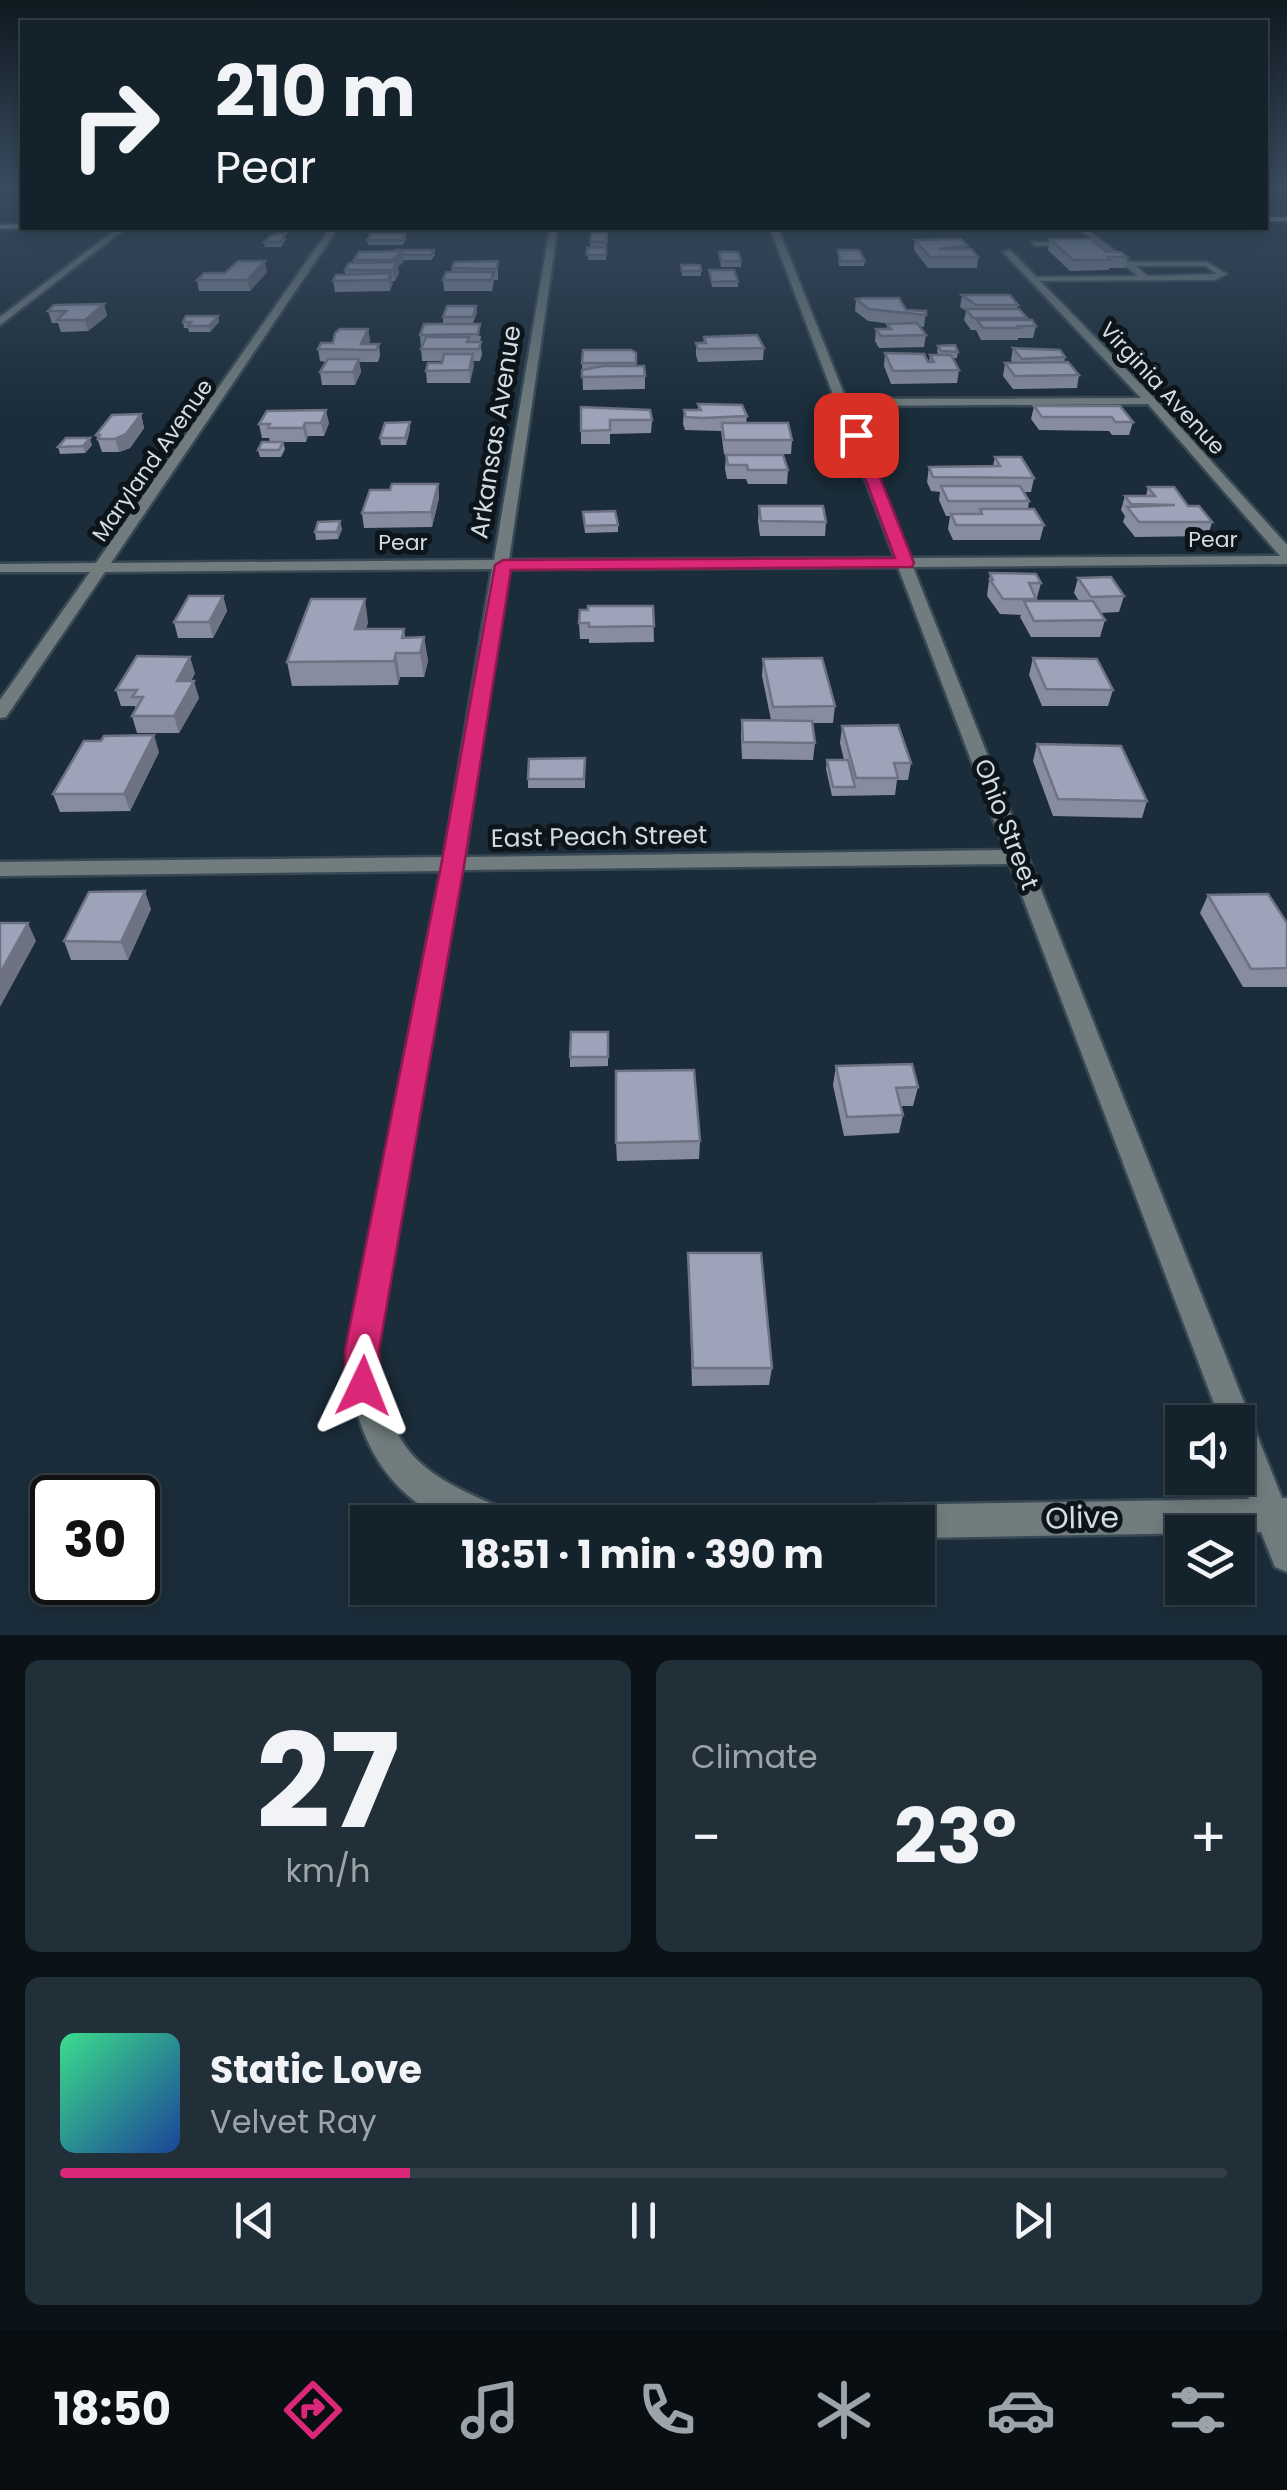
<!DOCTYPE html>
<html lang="en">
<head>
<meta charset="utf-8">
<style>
  body { margin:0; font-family:Poppins,sans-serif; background:#212f38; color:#f1f3f6; height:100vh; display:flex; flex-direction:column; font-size:38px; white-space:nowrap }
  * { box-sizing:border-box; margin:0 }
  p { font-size:32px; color:#9da4a9 }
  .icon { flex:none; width:55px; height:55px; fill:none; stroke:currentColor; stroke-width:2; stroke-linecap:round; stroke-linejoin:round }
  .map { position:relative; height:1635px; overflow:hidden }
  .sheet { display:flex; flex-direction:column; gap:25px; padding:25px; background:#0b1318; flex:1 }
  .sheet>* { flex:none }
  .banner { position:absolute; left:20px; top:20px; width:1248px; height:210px; border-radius:0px; box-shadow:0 5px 15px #0003,0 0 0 2px #333f48; background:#14222c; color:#f1f3f6; overflow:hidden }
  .buttons { position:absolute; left:1165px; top:1405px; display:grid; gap:20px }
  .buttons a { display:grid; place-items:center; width:90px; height:90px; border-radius:0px; background:#14222c; box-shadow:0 5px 15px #0003,0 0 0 2px #333f48; font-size:50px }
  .speed { position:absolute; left:30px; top:1475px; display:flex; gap:20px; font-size:50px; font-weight:700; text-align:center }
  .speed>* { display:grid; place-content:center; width:130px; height:130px; border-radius:50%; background:#14222c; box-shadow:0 5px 15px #0003,0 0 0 2px #333f48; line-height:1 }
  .speed .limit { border:5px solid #111; border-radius:15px; background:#fff; color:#111 }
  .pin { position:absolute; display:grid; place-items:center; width:85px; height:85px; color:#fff; margin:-42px; border-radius:20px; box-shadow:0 5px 15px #0006 }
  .me { position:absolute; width:110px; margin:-55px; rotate:2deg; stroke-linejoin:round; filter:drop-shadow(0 0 8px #0008) }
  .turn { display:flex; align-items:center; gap:35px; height:210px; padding:0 30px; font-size:45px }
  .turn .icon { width:130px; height:130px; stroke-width:2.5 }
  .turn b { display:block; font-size:70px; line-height:85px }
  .big { font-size:75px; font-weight:700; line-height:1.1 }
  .sheet .widget { flex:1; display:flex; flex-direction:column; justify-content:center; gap:15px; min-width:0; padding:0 35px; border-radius:15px; background:#212f38 }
  .sheet .dial { align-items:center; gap:0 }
  .dial b { font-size:130px; line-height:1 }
  .song { display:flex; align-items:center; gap:30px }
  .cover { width:120px; height:120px; border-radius:15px; background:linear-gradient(135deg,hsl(150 70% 55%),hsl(220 70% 35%)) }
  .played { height:10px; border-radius:5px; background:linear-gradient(90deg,#db2777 30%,#333f48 30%) }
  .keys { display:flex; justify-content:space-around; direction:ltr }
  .heat { display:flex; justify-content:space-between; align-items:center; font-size:55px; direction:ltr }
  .sheet .tiles { flex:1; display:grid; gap:25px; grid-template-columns:1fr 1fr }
  .widget:last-child { grid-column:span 2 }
  .trip { position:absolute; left:350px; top:1505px; width:585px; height:100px; border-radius:0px; background:#14222c; box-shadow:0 5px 15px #0003,0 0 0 2px #333f48; font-weight:700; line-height:100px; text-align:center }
  .tab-bar { display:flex; height:160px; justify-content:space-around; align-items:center; background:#080e12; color:#9da4a9 }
  .tab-bar .icon { width:70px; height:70px }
  .tab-bar .on { color:#db2777 }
  .tab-bar b { font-size:45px; color:#f1f3f6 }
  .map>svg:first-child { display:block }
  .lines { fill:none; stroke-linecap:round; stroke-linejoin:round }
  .lane-casing { stroke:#384955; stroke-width:4 }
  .street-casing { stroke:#384955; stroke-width:5 }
  .secondary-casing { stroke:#384955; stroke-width:5 }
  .lane { fill:#707c7e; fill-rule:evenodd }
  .street { fill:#707c7e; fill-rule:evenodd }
  .secondary { fill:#97abad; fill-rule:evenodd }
  .wall { fill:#878c9f }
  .shaded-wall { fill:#6e7282 }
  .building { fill:#9da3b9; stroke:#6e7282; stroke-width:2.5 }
  .route { fill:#db2777; stroke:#8e194d; stroke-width:2.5 }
  .labels { text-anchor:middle; stroke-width:10; stroke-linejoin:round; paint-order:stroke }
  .far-street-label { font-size:22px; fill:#d1dde5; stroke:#0d151a }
  .street-label { font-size:25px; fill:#d1dde5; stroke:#0d151a }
  .near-street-label { font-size:30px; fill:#d1dde5; stroke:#0d151a }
</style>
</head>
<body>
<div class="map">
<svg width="1287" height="1635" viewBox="0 0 1287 1635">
  <rect width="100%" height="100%" fill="#1b2d3a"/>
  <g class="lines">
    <defs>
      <g id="lane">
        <polygon points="1265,185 1287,188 1287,192 1265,188"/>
        <path d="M 1078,228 L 1085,228 L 1130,262 L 1207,262 L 1227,274 L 1215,280 L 1029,281 L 1032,277 L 1138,276 ZM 1136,266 L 1205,266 L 1217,274 L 1148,276 Z"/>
        <polygon points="1032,242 1069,242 1073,244 1035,246"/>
      </g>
      <g id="street">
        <polygon points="118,228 126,228 0,325 0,317"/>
        <path d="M 330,228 L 338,228 L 111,563 L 494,560 L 549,233 L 553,231 L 557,233 L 509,560 L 895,558 L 770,228 L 778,228 L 846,399 L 1141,398 L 1003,252 L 1010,250 L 1155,399 L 1287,545 L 1287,564 L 913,567 L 1282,1498 L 1287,1498 L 1287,1572 L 1275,1567 L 1261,1532 L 918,1538 L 918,1522 L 860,1522 L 865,1510 L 877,1505 L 1249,1499 L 1238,1468 L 1238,1422 L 1221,1422 L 1010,864 L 462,870 L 377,1350 C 387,1452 417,1473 507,1510 L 512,1522 C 495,1523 467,1527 450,1522 C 438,1519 425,1509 416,1502 C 367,1465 351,1409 347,1350 L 441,871 L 0,876 L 0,862 L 444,857 L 492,569 L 105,572 L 6,717 L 0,718 L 0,700 L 90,572 L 0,572 L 0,564 L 96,563 ZM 1148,404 L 1280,556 L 909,558 L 849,406 ZM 898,567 L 1005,850 L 465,857 L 507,569 Z"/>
      </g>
      <g id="secondary">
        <rect x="1265" y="217" width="22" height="4"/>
        <polygon points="22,224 25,228 0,229 0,225"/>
      </g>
    </defs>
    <use href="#lane" class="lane-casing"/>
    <use href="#street" class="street-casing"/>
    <use href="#secondary" class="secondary-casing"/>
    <use href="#lane" class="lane"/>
    <use href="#street" class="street"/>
    <use href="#secondary" class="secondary"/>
  </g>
  <g class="wall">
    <polygon points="607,233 606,260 588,260 587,248 590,247 590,242"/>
    <polygon points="405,234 406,239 403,245 368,245 367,240"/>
    <polygon points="287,238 281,247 265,247 264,242"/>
    <polygon points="1050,239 1127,257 1125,268 1109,268 1109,270 1070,271 1048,250"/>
    <polygon points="915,240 968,249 978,257 977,268 928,268 914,250"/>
    <polygon points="434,250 435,255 431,260 403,260 398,267 399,273 395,281 392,281 390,291 335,292 333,281 345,274 345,270 354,263 354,260"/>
    <polygon points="838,250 865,261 864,266 839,266"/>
    <polygon points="719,252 741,261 741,267 721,267"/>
    <polygon points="498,261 498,280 494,280 492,291 444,291 443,280 452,272 452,268"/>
    <polygon points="681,265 701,271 701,276 682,276"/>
    <polygon points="709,270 738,281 738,287 712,287"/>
    <polygon points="267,272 250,291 199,291 197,280 225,273"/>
    <polygon points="962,295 1018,305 1017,309 1027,318 1027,320 1036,326 1033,338 1018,338 1018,340 981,340 976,330 971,330 964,320 966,311 960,307"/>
    <polygon points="856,299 906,310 926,311 924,327 919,326 926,335 924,347 879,348 875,341 876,329 887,329 887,324 893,324 868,321 855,311"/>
    <polygon points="104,304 107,316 88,331 61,332 58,323 52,323 48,311"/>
    <polygon points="476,306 477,312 473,323 443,323 443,317"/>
    <polygon points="218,316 219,322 210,332 189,332 188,328 184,328 183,322"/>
    <polygon points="424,324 481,336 480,342 482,354 480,361 473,361 470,383 427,383 426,371 442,361 422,361 420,335"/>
    <polygon points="368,329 370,341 368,344 379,344 380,356 378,362 359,362 361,372 355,385 322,385 320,372 326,362 320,361 318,349"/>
    <polygon points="704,337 764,348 763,360 698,362 696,355 696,343 703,343"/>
    <polygon points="938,346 958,352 957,358 952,358 959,370 957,383 891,384 884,366 885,353 929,362 930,355 939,355 937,352"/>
    <polygon points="1013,348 1065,357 1064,363 1079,375 1077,388 1013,389 1003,376 1005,363 1013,363 1011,360"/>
    <polygon points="636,353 636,366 645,376 645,389 583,390 582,363"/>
    <polygon points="698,404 747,416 746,423 792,440 791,454 724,454 721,431 685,430 683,424 684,410 698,410"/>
    <polygon points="1034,406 1120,406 1133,422 1129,435 1112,435 1109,431 1039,430 1031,419"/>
    <polygon points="581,407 652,420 651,433 610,434 610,444 581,444"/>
    <polygon points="267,411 329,423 324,436 308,436 306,442 270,442 269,438 262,438 259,424"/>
    <polygon points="141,414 144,428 130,448 119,452 102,452 96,435"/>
    <polygon points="410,429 406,445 381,445 380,438"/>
    <polygon points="283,442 285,449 281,457 260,457 258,450"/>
    <polygon points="92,445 85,453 60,454 58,447"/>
    <polygon points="726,455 788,470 787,484 748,484 746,479 727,479 725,469"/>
    <polygon points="995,457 1034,478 1031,492 1024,492 1029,501 1028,509 1044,525 1040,540 953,540 948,529 950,516 946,516 939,500 940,492 931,491 927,482 929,467 993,466"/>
    <polygon points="438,484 439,498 432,527 364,528 362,513 390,490"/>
    <polygon points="1148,487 1188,506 1212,522 1208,536 1135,537 1123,522 1125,516 1121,510 1125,496 1146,496"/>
    <polygon points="759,506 826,522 825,536 760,536 758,521"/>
    <polygon points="583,512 618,525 618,532 585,533"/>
    <polygon points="342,529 338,539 316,540 315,532"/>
    <polygon points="990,573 1041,583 1036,601 1079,601 1074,593 1078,578 1124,596 1119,612 1100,613 1105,620 1100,637 1031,637 1020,617 1021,615 1000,614 987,596"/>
    <polygon points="223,596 227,611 213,638 178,638 174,622"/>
    <polygon points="653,606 654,642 589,643 589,639 580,639 579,623"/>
    <polygon points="368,622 366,629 404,629 405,637 424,637 428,661 424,677 400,677 398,685 292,686 287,662"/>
    <polygon points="1033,658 1113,690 1108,706 1042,706 1029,675"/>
    <polygon points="763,659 835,706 833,723 812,723 815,743 813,760 742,759 741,737 742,720 771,720 762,676"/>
    <polygon points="195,673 191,681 199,698 179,733 137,733 132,716 136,709 135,706 121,706 116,690"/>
    <polygon points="842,726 911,763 908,780 897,780 895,795 832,796 826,769 827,760 844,760 840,743"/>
    <polygon points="1037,744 1147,801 1142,818 1053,816 1033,761"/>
    <polygon points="159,752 130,811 60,812 53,794"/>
    <polygon points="585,758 585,788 528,788 528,779"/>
    <polygon points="1208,895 1287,923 1287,987 1243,987 1200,913"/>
    <polygon points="151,909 128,960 71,960 64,941"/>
    <polygon points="608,1032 608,1066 570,1067 570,1057"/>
    <polygon points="836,1066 918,1087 913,1106 900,1106 903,1115 899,1133 844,1136 833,1085"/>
    <polygon points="700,1141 699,1159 617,1161 616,1143"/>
    <polygon points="688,1253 772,1368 769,1385 692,1386"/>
  </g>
  <g class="shaded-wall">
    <polygon points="402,251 404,262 398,267 399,273 395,281 392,260"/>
    <polygon points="265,261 267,272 250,291 247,280"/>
    <polygon points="391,273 393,283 390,291 388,280"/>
    <polygon points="104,304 107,316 88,331 85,320"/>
    <polygon points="218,316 219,322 210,332 209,326"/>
    <polygon points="368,329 370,341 365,350 361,344"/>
    <polygon points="473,354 474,366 470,383 469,370"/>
    <polygon points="359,359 361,372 355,385 353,372"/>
    <polygon points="326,410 329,423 324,436 321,423"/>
    <polygon points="141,414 144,428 130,448 119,452 115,439"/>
    <polygon points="410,422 410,429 406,445 405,438"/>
    <polygon points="305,423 308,436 306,442 303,428"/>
    <polygon points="90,438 92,445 85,453 83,446"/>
    <polygon points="438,484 439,498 432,527 431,512"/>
    <polygon points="340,521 342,529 338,539 337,532"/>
    <polygon points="223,596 227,611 213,638 209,622"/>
    <polygon points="365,599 368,622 359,653 355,629"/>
    <polygon points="424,637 428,661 424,677 420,653"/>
    <polygon points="396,653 400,677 398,685 394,661"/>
    <polygon points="190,657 195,673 182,698 177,681"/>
    <polygon points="194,681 199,698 179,733 174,716"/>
    <polygon points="154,735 159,752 130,811 124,794"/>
    <polygon points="145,891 151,909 128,960 121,942"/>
    <polygon points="28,923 36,941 0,1007 0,973"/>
  </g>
  <g class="building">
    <polygon points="592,232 607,233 607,242 590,242"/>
    <polygon points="286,233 281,242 264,242 272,235"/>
    <polygon points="371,234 405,234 402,240 367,240"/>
    <polygon points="961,239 968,246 939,249 971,249 978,257 930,257 915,240"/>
    <polygon points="1050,239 1091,239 1106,252 1120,252 1127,257 1108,257 1111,260 1073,260"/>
    <polygon points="606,247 606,255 587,255 587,248"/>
    <polygon points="396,250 434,250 431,255 403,255 402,251 396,251"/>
    <polygon points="838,250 859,250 865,261 840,261"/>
    <polygon points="402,251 392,260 354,260 359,252"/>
    <polygon points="719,252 738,252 741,261 721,261"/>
    <polygon points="238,261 265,261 247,280 197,280 204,273 225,273"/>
    <polygon points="498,261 497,269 452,268 454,262"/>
    <polygon points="397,262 393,270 345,270 349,263"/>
    <polygon points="681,265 700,265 701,271 682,271"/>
    <polygon points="709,270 734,270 738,281 712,282"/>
    <polygon points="446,272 494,272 491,280 443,280"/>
    <polygon points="391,273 388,280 333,281 336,275"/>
    <polygon points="962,295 1010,295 1018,305 976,305"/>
    <polygon points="864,298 899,298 906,310 926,311 926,315 869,309 856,299"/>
    <polygon points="104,304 85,320 57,320 66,311 48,311 54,305"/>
    <polygon points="447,306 476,306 473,317 443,317"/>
    <polygon points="966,309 1019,309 1027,318 973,318"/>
    <polygon points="186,316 218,316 209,326 188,326 191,322 183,322"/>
    <polygon points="977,320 1032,320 1036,326 1018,326 1020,328 983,328"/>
    <polygon points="917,323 926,335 881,336 876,329 891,329 887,324"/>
    <polygon points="424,324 480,324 478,334 420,335"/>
    <polygon points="340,329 368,329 361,344 379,344 376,350 318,349 321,343 333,343 335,333"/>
    <polygon points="757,335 764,348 698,349 696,343 706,343 704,337"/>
    <polygon points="426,337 469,337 467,342 481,342 479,349 421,349"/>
    <polygon points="955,345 958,352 941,351 938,346"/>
    <polygon points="1013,348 1060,350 1065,357 1022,359"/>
    <polygon points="583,350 631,350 636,353 636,363 582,363"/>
    <polygon points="885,353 924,354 928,362 934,362 930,355 951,355 959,370 893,371"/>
    <polygon points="444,354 473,354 469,370 426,371 428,363 442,363"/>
    <polygon points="328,359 359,359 353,372 320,372"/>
    <polygon points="1068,362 1079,375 1015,376 1005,363"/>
    <polygon points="603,366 644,366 645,376 582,377 582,370"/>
    <polygon points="698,404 742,405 747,416 702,418 686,417 684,410 701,410"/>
    <polygon points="1034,406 1120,406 1133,422 1115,422 1112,417 1042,417"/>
    <polygon points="581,407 650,410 652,420 610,420 610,430 581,431"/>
    <polygon points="326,410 321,423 305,423 303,428 268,428 270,424 259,424 267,411"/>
    <polygon points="141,414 126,434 115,439 98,439 100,435 96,435 112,415"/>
    <polygon points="410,422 405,438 380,438 385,423"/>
    <polygon points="722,423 788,423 792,440 724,440"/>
    <polygon points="66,438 90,438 83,446 58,447"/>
    <polygon points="262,442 283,442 279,450 258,450"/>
    <polygon points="726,455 783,455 788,470 748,470 747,465 728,465"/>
    <polygon points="995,457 1021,457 1034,478 933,477 929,467 1000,466"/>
    <polygon points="392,484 438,484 431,512 362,513 370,490 390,490"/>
    <polygon points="941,486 1020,486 1029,501 948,501"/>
    <polygon points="1148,487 1174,487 1188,506 1199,506 1212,522 1139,522 1127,507 1175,505 1131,504 1125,496 1155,496"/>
    <polygon points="759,506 823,506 826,522 761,521"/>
    <polygon points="980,509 1034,509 1044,525 956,525 951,514 982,514"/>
    <polygon points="615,511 618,525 585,526 583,512"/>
    <polygon points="340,521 337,532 315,532 318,522"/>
    <polygon points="990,573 1036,574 1041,583 1029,583 1036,599 1003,599 990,580 993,580"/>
    <polygon points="1111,577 1124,596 1091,597 1078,578"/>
    <polygon points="189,596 223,596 209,622 174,622"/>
    <polygon points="311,599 365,599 355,629 404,629 402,638 424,637 420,653 396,653 394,661 287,662"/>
    <polygon points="1024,601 1093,601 1105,620 1034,621"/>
    <polygon points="588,606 653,606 654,626 589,627 589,623 579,623 580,610 588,610"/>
    <polygon points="137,656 190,657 177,681 194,681 174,716 132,716 143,697 132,697 137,690 116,690"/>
    <polygon points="822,658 835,706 773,707 763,659"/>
    <polygon points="1033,658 1097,659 1113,690 1046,689"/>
    <polygon points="742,720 812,721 815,743 743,742"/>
    <polygon points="898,725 911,763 894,763 898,778 856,778 842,726"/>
    <polygon points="154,735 124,794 53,794 84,741 101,741 104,736"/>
    <polygon points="1037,744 1121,746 1147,801 1058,799"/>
    <polygon points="585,758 584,779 528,779 529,759"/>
    <polygon points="827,760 848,760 855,787 833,787"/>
    <polygon points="145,891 121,942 64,941 89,892"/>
    <polygon points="1268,894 1287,923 1287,968 1251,969 1208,895"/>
    <polygon points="0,923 28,923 0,973"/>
    <polygon points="571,1032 608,1032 608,1057 570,1057"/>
    <polygon points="912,1064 918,1087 896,1088 903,1115 847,1117 836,1066"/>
    <polygon points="694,1070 700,1141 616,1143 616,1071"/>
    <polygon points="688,1253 761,1253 772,1368 693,1368"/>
  </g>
  <linearGradient id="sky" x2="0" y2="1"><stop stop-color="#0f1920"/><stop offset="0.45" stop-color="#394c60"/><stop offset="1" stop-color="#394c60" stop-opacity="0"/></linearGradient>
  <rect width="1287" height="414" fill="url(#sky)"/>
  <polygon class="route" points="856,431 863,435 914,563 912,567 511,570 464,866 379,1350 381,1386 376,1398 363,1403 350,1398 345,1386 345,1350 441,866 495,565 503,560 895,558 849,435"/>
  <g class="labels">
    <g class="far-street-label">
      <text transform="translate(1163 388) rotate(47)" y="8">Virginia Avenue</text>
      <text transform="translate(152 460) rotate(-55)" y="8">Maryland Avenue</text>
      <text x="1213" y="547">Pear</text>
      <text x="403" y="550">Pear</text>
    </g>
    <g class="street-label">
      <text transform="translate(495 432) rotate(-81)" y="9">Arkansas Avenue</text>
      <text transform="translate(1007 824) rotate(69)" y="9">Ohio Street</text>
      <text transform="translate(599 836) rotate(-1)" y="9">East Peach Street</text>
    </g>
    <g class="near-street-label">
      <text transform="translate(1082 1518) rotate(-1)" y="10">Olive</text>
    </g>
  </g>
</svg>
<div class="buttons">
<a><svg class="icon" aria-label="sound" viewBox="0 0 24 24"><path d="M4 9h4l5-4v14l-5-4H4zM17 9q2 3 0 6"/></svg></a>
<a><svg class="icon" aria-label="layers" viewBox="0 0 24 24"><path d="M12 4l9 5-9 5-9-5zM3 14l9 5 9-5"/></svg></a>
</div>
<div class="speed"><div class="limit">30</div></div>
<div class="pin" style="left:856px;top:435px;background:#d93025"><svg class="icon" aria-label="arrive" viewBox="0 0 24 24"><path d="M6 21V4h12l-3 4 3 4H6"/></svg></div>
<svg class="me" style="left:363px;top:1386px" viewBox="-20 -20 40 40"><path d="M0-17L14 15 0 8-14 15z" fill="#db2777" stroke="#fff" stroke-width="4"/></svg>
<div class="trip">18:51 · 1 min · 390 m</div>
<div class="banner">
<div class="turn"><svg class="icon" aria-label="right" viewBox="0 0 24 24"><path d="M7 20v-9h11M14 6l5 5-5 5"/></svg><div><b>210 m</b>Pear</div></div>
</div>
</div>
<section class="sheet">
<div class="tiles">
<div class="widget dial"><b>27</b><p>km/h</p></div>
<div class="widget"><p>Climate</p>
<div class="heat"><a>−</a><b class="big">23°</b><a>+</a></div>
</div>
<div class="widget">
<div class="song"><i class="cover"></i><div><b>Static Love</b><p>Velvet Ray</p></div></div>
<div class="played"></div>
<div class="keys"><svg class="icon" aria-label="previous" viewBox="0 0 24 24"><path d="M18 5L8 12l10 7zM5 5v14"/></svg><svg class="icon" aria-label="pause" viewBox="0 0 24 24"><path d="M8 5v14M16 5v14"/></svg><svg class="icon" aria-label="next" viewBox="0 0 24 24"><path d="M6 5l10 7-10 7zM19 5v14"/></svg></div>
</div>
</div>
</section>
<nav class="tab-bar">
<b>18:50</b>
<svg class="icon on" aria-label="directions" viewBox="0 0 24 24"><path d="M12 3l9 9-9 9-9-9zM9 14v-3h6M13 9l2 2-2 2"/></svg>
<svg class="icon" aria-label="music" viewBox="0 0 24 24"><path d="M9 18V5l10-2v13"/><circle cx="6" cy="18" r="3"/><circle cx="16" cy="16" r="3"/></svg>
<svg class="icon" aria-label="phone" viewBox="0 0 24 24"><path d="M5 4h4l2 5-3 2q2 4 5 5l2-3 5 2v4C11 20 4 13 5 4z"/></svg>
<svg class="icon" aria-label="climate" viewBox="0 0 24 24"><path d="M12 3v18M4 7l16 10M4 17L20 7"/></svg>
<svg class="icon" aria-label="car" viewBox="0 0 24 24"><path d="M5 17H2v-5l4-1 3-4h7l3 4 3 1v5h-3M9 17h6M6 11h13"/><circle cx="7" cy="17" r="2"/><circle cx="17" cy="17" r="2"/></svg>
<svg class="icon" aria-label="filters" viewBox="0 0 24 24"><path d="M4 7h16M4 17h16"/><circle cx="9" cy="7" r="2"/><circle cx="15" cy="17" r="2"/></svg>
</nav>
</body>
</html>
